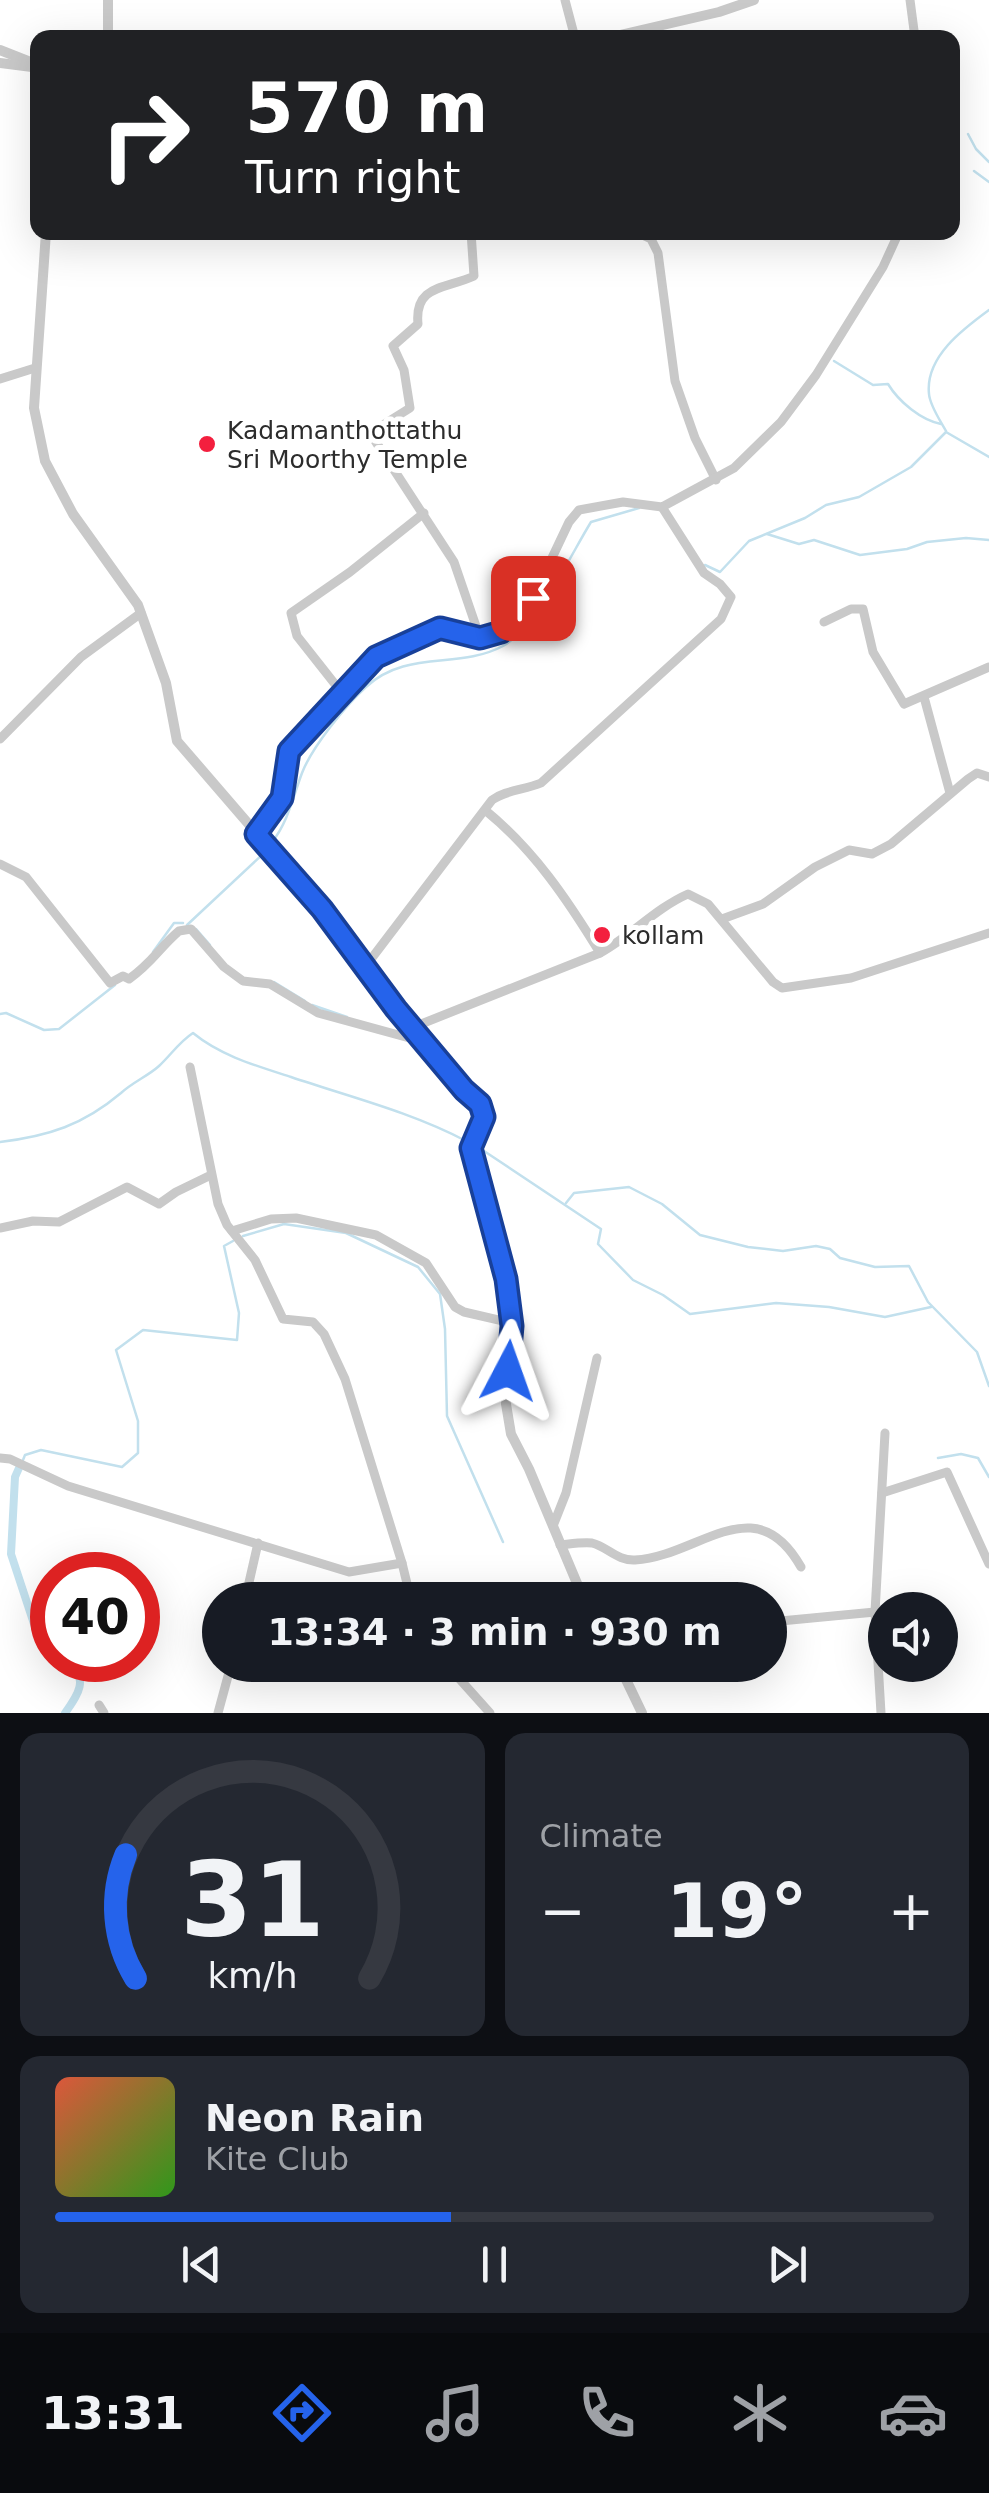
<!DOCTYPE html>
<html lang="en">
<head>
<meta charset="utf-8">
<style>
  body { margin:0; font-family:"DejaVu Sans",sans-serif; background:#242831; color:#f1f3f6; height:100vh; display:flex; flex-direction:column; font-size:38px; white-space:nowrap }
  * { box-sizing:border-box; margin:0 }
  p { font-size:32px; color:#9ea1a6 }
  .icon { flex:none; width:55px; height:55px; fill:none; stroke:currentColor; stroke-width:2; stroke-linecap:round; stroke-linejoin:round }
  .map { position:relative; height:1713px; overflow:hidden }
  .details { display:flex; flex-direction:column; gap:20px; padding:20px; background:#0d0f14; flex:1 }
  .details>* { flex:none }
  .guide { position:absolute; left:30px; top:30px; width:930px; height:210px; border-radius:20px; box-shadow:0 10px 40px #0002; background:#202124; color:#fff; overflow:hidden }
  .buttons { position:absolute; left:868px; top:1592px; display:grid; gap:20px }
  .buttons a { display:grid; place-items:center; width:90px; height:90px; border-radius:50%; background:#171b24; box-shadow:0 10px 40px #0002; font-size:50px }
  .speed { position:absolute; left:30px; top:1552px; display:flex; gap:20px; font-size:50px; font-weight:700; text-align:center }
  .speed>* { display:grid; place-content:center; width:130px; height:130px; border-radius:50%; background:#171b24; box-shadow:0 10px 40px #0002; line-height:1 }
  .speed .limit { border:15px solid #d22; background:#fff; color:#111 }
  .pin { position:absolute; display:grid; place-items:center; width:85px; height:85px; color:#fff; margin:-42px; border-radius:20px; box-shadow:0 5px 15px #0006 }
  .me { position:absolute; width:110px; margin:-55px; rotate:4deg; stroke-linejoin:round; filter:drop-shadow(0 0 8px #0008) }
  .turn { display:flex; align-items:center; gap:35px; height:210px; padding:0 50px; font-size:45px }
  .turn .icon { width:130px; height:130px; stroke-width:2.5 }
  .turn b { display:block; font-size:70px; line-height:85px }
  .big { font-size:75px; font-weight:600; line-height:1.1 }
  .details .tile { flex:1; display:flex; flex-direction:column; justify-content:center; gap:15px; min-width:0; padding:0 35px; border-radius:20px; background:#242831 }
  .details .dial { align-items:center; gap:0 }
  .dial svg { height:260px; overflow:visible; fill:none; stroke:#363941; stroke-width:7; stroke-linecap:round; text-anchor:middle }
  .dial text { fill:#f1f3f6; stroke:none }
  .song { display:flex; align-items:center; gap:30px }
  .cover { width:120px; height:120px; border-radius:15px; background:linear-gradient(135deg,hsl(10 70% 55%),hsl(110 70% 35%)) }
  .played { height:10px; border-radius:5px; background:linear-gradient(90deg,#2563eb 45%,#363941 45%) }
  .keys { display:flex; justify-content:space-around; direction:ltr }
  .heat { display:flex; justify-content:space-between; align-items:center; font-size:55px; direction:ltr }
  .details .tiles { flex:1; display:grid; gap:20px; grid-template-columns:1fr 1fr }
  .tile:last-child { grid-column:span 2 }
  .trip { position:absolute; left:202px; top:1582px; width:585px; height:100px; border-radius:50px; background:#171b24; box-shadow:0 10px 40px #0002; font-weight:600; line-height:100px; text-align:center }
  .dock { display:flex; height:160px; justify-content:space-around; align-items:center; background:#090b0e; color:#9ea1a6 }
  .dock .icon { width:70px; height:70px }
  .dock .on { color:#2563eb }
  .dock b { font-size:45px; color:#f1f3f6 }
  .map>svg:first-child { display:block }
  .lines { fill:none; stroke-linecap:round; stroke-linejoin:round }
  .stream { stroke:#c2e0ed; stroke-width:2.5 }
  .canal { stroke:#c2e0ed; stroke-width:8 }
  .minor { stroke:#c9c9c9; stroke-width:9 }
  .tertiary { stroke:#c9c9c9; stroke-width:10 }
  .route-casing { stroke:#184099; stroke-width:25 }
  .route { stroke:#2563eb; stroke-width:18 }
  .poi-dot { fill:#f31f3e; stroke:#fff; stroke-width:4 }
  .labels { text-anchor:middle; stroke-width:10; stroke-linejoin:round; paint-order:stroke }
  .poi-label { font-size:25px; fill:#2c2c2c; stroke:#fff; text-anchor:start }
</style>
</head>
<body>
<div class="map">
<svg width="989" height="1713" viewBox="0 0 989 1713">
  <rect width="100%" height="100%" fill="#fff"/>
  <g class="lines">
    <g class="stream">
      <polyline points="968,134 976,149 989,162"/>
      <polyline points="974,171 989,182"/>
      <path d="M 834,361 L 873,385 L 888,384 C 899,402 921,420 941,424"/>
      <path d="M 946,431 C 940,420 930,406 929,394 C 925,357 963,329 989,310"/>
      <polyline points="767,534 799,544 814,540 860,555 907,549 927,542 966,538 989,540"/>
      <polyline points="705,565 720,572 749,541 805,518 826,505 859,497 911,467 946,432 989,457"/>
      <path d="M 272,842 C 288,822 293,797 302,773 C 312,747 346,705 366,687 C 407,649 458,670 503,646 C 537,627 570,556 591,522 L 639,508"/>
      <polyline points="187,925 264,853"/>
      <polyline points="196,929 210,945"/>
      <polyline points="153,952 174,923 183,923"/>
      <polyline points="274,982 305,1001"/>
      <polyline points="312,1005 347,1017"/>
      <polyline points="0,1014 6,1013 44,1030 59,1029 115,985"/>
      <path d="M 0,1142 C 49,1136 83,1125 121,1093 C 133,1082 148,1076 159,1066 C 171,1055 179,1042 193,1033 C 221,1056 257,1066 291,1077 C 350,1097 411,1112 466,1141"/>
      <polyline points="478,1147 601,1229 598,1244 633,1280 663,1295 690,1314 776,1303 829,1307 885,1317 931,1307"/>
      <polyline points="566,1203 574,1193 629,1187 662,1204 700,1235 748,1247 783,1251 816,1246 830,1249 840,1258 875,1267 909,1266 928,1302 977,1352 989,1386"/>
      <polyline points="243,1236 284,1224 346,1233 418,1267 440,1294 445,1329 447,1416 503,1542"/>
      <polyline points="938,1458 961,1454 978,1458 989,1477"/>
      <polyline points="23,1460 25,1455 41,1450 122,1467 138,1453 138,1421 116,1350 143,1330 237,1340 239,1313 224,1246 233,1241"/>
    </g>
    <g class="canal">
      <polyline points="19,1468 15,1477 11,1554 36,1630 52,1643"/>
      <path d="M 65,1713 C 79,1694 88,1680 70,1660"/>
    </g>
    <g class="minor">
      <polyline points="565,0 575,38"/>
      <polyline points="910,0 915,38"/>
      <path d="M 471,232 L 474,276 C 447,289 414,284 418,324 L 393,346 L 404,370 L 410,408 L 370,433 L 454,562 L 480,638"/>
      <polyline points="636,232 651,239 658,253 675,381 695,438 716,480"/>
      <polyline points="0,379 35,368"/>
      <polyline points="824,622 851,609 863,609 873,652 904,704 989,667"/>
      <polyline points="342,693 297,636 291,613 350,572 424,513"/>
      <polyline points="924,697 950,793"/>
      <polyline points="0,739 81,657 141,613"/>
      <path d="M 485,810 C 534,850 567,899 600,953"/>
      <polyline points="256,835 282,798 289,751 377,657 440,628 480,638 501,632 533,598 569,522 579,510 623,502 662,507 734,468 781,422 816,375 883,267 899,232"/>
      <path d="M 0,864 L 26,877 L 110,983 L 123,976 L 129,979 C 153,962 159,948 179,931 L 191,929 L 224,967 L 243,981 L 270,984 L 318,1013 L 424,1042"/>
      <polyline points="722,919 763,904 815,867 849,850 872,854 891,844 968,779 977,773 989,777"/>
      <path d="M 365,967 L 492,800 C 505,790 525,790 541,783 L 721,619 L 731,597 L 720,584 L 704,573 L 662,507"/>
      <path d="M 411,1028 L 600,953 C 631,936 656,908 688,894 L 708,904 L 773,982 L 782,988 L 851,978 L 989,933"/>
      <polyline points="190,1067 218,1204 227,1225 255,1260 283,1319 313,1322 324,1334 345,1379 402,1563"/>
      <polyline points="0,1228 33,1221 59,1222 127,1187 159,1204 176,1192 211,1175"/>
      <polyline points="232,1231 271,1219 296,1218 376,1235 426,1263 455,1307 464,1312 512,1323"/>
      <polyline points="0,1458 10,1459 68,1486 349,1572 402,1563 411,1600"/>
      <polyline points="882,1493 947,1472 989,1564"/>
      <polyline points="553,1526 566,1493 597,1358"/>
      <path d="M 560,1545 C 570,1544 582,1542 592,1543 C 608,1547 617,1561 635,1560 C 698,1557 755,1485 801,1567"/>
      <polyline points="245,1600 258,1543"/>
      <polyline points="875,1612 885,1433"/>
      <polyline points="770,1622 875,1612 881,1713"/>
      <polyline points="447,1665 490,1713"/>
      <polyline points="99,1705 104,1713"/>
      <polyline points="218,1713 231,1665"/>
    </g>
    <g class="tertiary">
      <polyline points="108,38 108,0"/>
      <polyline points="607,38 719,12 754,0"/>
      <polyline points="0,50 38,65"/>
      <polyline points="0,63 32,67"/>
      <polyline points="46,232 34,408 45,461 73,514 138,605 166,683 177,741 322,909 396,1009 464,1091 480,1104 484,1117 471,1148 506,1279 512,1326 506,1404 511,1434 529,1469 584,1600"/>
      <polyline points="619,1665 642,1713"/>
    </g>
  </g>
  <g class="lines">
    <defs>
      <polyline id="route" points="508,1371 512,1326 506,1279 471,1148 484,1117 480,1104 464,1090 396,1009 322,909 256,834 282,798 289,751 376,657 440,628 480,638 501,632 533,598"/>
    </defs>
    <use href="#route" class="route-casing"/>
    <use href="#route" class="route"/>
  </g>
  <g class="poi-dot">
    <circle cx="207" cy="444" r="10"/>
    <circle cx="602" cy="935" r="10"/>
  </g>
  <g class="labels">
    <g class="poi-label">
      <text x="227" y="439">Kadamanthottathu<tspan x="227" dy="29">Sri Moorthy Temple</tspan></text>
      <text x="622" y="944">kollam</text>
    </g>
  </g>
</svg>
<div class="buttons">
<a><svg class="icon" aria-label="sound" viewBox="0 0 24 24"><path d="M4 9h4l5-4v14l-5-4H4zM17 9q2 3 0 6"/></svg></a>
</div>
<div class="speed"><div class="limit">40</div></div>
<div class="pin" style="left:533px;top:598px;background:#d93025"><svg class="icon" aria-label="arrive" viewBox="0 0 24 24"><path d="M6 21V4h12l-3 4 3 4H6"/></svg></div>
<svg class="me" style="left:508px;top:1371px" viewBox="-20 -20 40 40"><path d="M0-17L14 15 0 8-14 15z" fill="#2563eb" stroke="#fff" stroke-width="4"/></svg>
<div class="trip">13:34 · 3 min · 930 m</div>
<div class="guide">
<div class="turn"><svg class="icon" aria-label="right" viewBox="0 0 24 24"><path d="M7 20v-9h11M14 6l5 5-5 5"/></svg><div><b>570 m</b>Turn right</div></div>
</div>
</div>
<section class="details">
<div class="tiles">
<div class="tile dial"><svg viewBox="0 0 100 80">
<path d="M14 69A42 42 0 1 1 86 69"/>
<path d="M14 69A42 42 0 0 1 11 31" stroke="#2563eb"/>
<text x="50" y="56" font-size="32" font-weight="700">31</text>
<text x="50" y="72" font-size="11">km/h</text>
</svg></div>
<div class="tile"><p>Climate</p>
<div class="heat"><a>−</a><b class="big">19°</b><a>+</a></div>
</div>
<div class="tile">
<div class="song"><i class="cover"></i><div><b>Neon Rain</b><p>Kite Club</p></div></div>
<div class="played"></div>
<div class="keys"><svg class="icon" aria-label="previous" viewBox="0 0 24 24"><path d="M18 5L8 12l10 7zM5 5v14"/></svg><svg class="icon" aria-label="pause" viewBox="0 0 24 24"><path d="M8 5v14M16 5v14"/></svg><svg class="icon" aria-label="next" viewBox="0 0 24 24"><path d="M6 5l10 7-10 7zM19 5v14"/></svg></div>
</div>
</div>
</section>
<nav class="dock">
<b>13:31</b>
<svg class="icon on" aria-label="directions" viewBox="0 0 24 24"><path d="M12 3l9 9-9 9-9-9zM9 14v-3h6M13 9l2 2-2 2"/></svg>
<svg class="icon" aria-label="music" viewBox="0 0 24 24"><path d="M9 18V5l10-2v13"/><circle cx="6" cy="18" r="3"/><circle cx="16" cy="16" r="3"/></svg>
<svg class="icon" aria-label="phone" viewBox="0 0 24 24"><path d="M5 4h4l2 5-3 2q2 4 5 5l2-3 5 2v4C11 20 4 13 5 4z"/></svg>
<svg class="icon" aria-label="climate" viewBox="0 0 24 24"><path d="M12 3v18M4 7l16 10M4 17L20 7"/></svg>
<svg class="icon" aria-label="car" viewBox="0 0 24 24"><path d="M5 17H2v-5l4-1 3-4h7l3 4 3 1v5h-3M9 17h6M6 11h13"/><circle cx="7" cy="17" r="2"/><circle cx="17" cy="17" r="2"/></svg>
</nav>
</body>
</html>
